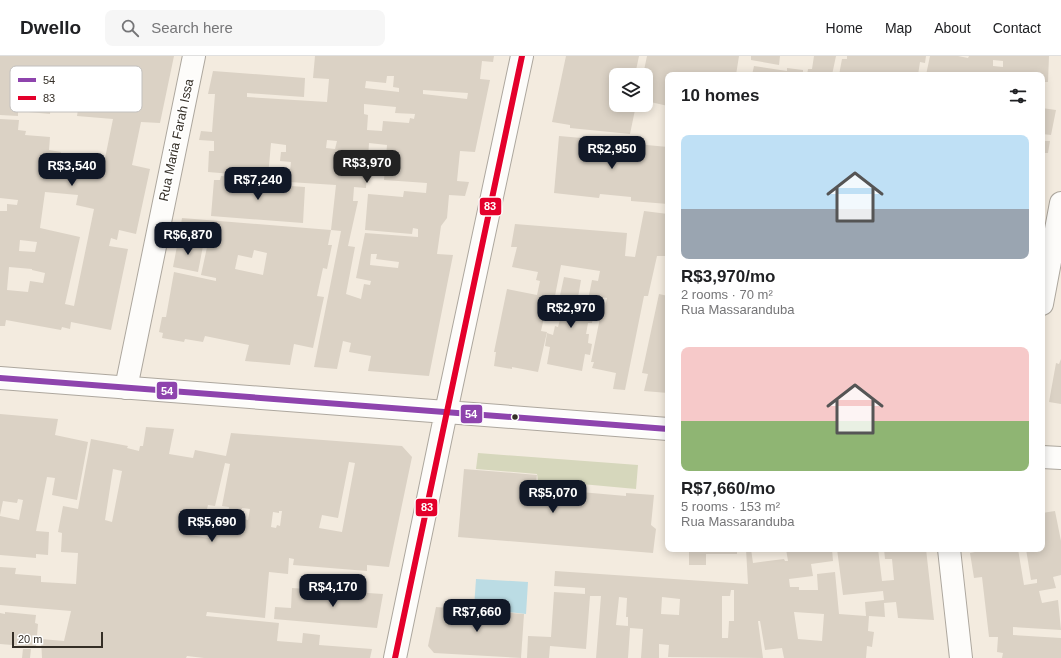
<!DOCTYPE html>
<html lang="en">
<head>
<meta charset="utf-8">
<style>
	body { margin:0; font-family:Helvetica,sans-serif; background:#f6f6f6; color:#202124; height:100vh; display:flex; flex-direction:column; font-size:15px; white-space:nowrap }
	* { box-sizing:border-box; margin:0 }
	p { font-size:13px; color:#757577 }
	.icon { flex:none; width:22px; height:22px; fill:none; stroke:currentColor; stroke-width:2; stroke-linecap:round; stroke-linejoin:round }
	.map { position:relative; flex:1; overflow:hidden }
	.sheet { position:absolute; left:665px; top:16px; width:380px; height:480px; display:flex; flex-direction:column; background:#fff; border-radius:8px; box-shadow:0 2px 10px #0003 }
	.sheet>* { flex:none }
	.fabs { position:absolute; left:609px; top:12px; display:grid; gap:8px }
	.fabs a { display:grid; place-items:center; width:44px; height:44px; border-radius:8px; background:#fff; box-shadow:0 2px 10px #0003; font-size:20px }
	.scale { position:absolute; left:12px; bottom:10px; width:91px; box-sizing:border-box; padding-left:4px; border:2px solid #342e26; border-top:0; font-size:11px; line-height:14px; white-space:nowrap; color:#342e26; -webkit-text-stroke:3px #fff; paint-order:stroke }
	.price { position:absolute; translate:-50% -34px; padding:0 9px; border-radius:8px; background:#111827; color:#fff; font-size:13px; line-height:26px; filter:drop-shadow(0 1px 2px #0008) }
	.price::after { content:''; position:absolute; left:50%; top:24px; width:12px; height:9px; margin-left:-6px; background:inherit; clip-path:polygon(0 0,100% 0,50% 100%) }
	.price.on { background:#222; color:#fff }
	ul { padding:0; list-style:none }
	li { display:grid; align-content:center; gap:8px; height:212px; padding:0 16px }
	li span { display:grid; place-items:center; height:124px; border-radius:8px; color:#555 }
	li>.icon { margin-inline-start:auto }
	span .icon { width:72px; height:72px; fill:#fffc; stroke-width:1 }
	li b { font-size:17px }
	h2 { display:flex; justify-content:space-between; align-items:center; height:48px; padding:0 16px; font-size:17px }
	header { display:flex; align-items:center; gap:24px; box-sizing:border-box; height:56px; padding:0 20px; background:#fff; border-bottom:1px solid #e0e0e0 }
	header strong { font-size:19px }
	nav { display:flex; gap:22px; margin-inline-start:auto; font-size:14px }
	.search { width:280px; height:36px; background:#f6f6f6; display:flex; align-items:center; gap:10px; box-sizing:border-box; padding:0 14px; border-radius:8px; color:#757577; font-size:15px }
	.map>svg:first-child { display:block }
	.green { fill:#d6d7bc }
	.water { fill:#bbdce4 }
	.building { fill:#dbd2c5; fill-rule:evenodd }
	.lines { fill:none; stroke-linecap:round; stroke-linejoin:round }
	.minor-casing { stroke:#ada79e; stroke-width:24 }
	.tertiary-casing { stroke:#ada79e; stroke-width:24 }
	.minor { stroke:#fdfcfa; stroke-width:22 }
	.tertiary { stroke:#fdfcfa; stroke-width:22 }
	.bus-1-casing { stroke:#fff; stroke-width:9 }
	.bus-2-casing { stroke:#fff; stroke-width:9 }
	.bus-1 { stroke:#8e44ad; stroke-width:6 }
	.bus-2 { stroke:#e4002b; stroke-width:6 }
	.bus-dot { fill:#342e26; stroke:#fff; stroke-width:1.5 }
	.labels { text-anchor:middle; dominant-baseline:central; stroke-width:3; stroke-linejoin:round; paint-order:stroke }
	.street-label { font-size:13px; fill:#342e26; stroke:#fff }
	.key { fill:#fff; stroke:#c2c0be; stroke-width:1 }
	.key-label { font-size:11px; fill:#342e26 }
	.line-badge { stroke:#fff; stroke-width:1.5 }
	.badge-label { font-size:11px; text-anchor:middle; font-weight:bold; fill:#fff }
</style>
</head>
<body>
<header>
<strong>Dwello</strong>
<div class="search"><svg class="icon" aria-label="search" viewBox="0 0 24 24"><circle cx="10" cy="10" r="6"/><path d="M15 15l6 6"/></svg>Search here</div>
<nav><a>Home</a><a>Map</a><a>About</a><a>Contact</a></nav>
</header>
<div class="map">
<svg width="1061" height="602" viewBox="0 0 1061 602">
	<rect width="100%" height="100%" fill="#f3ebdf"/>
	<polygon class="green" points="478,397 638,409 636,433 538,424 537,418 476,413"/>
	<polygon class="water" points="476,523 528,526 526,558 474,552"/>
	<g class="building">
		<path d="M0,0H174L160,67L141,66L132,109L150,113L136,178L119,174L117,184L111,182L109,190L128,193L111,274L71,266L70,273L62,271L61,274L6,264L5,270H0V155H7V148L17,149L18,144L0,142V63L19,64L18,74L26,75L25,79L50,81L49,94L61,96L60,110L56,109V113L47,112V117L101,122L113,63L77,60L79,47L51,45L50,58L18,55V60L0,59ZM45,136L78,139L76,149L94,153L74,250L65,248L80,181L40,172ZM20,184L37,186L35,196L19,195ZM9,211L32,213V214L45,217L43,227L30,225L28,236L7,234Z"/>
		<path d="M315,0H494L493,6L482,5L480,23L490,24L475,96L460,95L457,125L469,126L465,140L449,139L447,162L441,170L437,198L453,199L429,320L368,315L371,300L349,296L351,287L343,285L337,313L314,311L341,175L331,174L336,129L289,126L291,106L280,105L281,96H286V89L271,87L268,121L208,116L209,95H214V85L199,84L201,75L212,76L215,38H208L213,15L305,22L304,41L247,37V41L327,46L329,23L313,22ZM387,20H394L393,31L399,32V36L365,32L366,25L386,27ZM423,34L468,37L467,43L423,38ZM364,48L396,51L395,57L415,58L414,63L410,62L409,67L383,65L382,75L367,74L368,59L364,58ZM327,84L337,85L335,93L326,92ZM369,87L387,89L384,124L427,127L426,137L404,135L403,141L368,138L365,174L412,178L413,172L418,173V181L365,177L356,222L371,225L370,229L364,228L361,243L346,238L355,191L348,190L358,145H353L354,131L366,132ZM371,198H377L376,203L399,206L398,212L370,209Z"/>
		<polygon points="566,0 639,0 635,19 616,19 613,38 616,39 616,49 636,49 630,78 570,72 570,69 552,66"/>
		<polygon points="647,0 739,0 736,19 668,19 668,50 646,45 646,19 643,19"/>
		<polygon points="751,0 780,0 779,9 751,4"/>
		<polygon points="814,0 836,0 832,19 807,19 808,13 812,13"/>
		<polygon points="847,0 926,0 925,7 920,6 918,19 879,19 879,17 875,17 875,19 839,19 842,3 847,3"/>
		<path d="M930,0H958L968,2L969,0H1049L1048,26H1045L1044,42H1042V19H926ZM993,4L1003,5V11L993,10Z"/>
		<polygon points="754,10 787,15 787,12 803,14 803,19 752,19"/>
		<polygon points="1042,52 1056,54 1051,79 1042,78"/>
		<polygon points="559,80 605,84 604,89 635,92 636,88 668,91 668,148 631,145 631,141 600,138 599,142 554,137"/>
		<polygon points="1042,85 1050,85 1048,97 1042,97"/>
		<polygon points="221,120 234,121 234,126 305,131 303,167 211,160 214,124 220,124"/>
		<polygon points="644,155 668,158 667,200 657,200 648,240 644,240 625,334 613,333 616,317 592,312 594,306 591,306 601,257 603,258 607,242 589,239 592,224 598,225 600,215 561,209 554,245 548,244 541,275 547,276 538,316 512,311 512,313 494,310 496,296 494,296 507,233 537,239 540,225 536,224 538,216 512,211 517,191 511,191 515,168 627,177 625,200 635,201"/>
		<path d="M182,162L331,174L328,189H332L327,213L323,212L317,240L324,241L313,292L294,288L290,309L245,305L249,289L205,280L203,286L185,283L184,286L162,282L163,277L159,276L162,261H166L174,216L216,225V222L201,219L209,182L186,178L187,176L180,174ZM254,194L267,197L263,219L235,213L238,199L252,202Z"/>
		<polygon points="178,185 203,190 198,216 173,211"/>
		<polygon points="564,221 581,224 577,247 595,250 592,267 588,267 586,278 589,278 588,287 592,288 590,299 585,298 582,315 547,308 550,291 545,290 547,277 553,279 555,270 558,271 561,260 556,258"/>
		<polygon points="659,238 668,240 668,337 644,335 648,318 642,317"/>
		<polygon points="1061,303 1061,348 1049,346 1056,307 1059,308"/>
		<polygon points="0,358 58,363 55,379 88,386 77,444 52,439 55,422 47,421 36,475 49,476 48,499 36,498 36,502 0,499 0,460 19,464 23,444 18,443 17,447 3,445 0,459"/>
		<path d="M146,371L174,373L169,398L193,402L195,394L226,400L231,377L402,390L412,401L389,511L367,509V515L293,509L294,503L289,502L288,518L269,516L265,562L207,556L206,560L279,567L277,585L302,587L303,577L320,579L319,589L372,593L370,602H204L187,600L186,602H42L41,583L64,585L71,555L0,549V511L16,512L15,518L41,520V526L76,528L78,497L61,496L62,477L58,476L63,450L78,453L91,383L128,390L127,392L139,395L140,390H143ZM349,406L355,407L342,476L319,472L322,459L338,462ZM225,407L230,408L222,450L229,451L227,465L213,462L209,482L184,478L186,470L180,468V465L203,470L208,449L215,450ZM113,413L122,415L112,466L105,464ZM242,452L250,453L248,464L240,462ZM279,455H282L280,470L277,469L276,472L271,471L273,456L279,457Z"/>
		<polygon points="464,413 537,419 535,432 626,440 626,437 654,439 651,469 656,473 653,497 458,481"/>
		<polygon points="1055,455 1061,485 1061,519 1053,521 1056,532 1039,535 1042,547 1058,544 1061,574 1013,571 1013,579 1061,582 1061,602 1002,602 1003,597 997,596 998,581 989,581 982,521 974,522 970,497 980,495 980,493 1018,493 1024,529 1037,527 1037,523 1031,524 1026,493 1042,493 1042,457"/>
		<polygon points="689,493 737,493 737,498 706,498 706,509 689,509"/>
		<path d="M746,493H751L753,507L784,503L785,505H788L786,493H832L833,505L811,508L813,520L789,523L790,531H799V534H818L817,518L835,516L839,558L866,560L865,546L884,544L883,535L843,539L837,493H878L882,525L894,524L892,503H885L884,493H926L934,564L898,562L896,546L884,547L885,561L869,560L868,575L874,576L872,591L867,590L866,602H784L782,592L765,594L760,565H758L763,602L668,601L669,589L659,588V602H641L643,573L630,572L628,602H596L601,540H590L586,593L550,590L549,602H527L528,580L551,581L554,536L585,538V532L554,530L555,515L748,528ZM731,534H734V565H729L728,582H722V540H730ZM619,541L627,542L626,561H628V570L616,569ZM662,541L680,543L679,559L661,558ZM794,556L824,558L822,585L798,583Z"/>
		<polygon points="292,532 383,538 377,572 274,563 275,551 291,552"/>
		<polygon points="436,551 524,558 521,602 434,597 428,590"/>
		<polygon points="5,556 36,559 35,567 38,568 36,591 0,588 0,557 5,558"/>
		<polygon points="23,593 31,593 30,602 22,602"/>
	</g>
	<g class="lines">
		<defs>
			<g id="minor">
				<polyline points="522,0 446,356 668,373"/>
				<polyline points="1042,248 1061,147"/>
				<polyline points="126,332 194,0"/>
				<polyline points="1042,401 1061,402"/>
				<polyline points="949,493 961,602"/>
			</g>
			<polyline id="tertiary" points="0,322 446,356 395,602"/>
		</defs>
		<use href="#minor" class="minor-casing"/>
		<use href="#tertiary" class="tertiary-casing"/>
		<use href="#minor" class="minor"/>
		<use href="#tertiary" class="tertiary"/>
		<defs>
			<polyline id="bus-1" points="0,322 668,373"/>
			<polyline id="bus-2" points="395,602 522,0"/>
		</defs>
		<use href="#bus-1" class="bus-1-casing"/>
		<use href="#bus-2" class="bus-2-casing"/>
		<use href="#bus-1" class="bus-1"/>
		<use href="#bus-2" class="bus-2"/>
	</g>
	<circle class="bus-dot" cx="515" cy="361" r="3.5"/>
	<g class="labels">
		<g class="street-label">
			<text transform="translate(176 84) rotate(-78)">Rua Maria Farah Issa</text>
		</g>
	</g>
	<rect x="10" y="10" width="132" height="46" rx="6" class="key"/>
	<rect x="18" y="22" width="18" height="4" fill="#8e44ad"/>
	<rect x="18" y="40" width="18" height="4" fill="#e4002b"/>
	<g class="key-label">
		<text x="43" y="28">54</text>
		<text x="43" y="46">83</text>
	</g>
	<g class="line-badge">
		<rect x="479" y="141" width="23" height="19" rx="4" fill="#e4002b"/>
		<rect x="156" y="325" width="22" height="19" rx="4" fill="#8e44ad"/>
		<rect x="460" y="348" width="23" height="20" rx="4" fill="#8e44ad"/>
		<rect x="415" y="442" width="23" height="19" rx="4" fill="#e4002b"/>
	</g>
	<g class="badge-label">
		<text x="490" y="154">83</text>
		<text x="167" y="339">54</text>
		<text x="471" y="362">54</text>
		<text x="427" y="455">83</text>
	</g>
</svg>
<div class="fabs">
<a><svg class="icon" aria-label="layers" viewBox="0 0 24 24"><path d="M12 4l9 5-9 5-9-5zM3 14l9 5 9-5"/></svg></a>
</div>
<div class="scale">20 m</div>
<b class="price" style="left:612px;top:114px">R$2,950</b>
<b class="price on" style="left:367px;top:128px">R$3,970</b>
<b class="price" style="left:72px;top:131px">R$3,540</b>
<b class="price" style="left:258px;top:145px">R$7,240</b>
<b class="price" style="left:188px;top:200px">R$6,870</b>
<b class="price" style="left:571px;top:273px">R$2,970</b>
<b class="price" style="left:553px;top:458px">R$5,070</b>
<b class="price" style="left:212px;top:487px">R$5,690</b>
<b class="price" style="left:333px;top:552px">R$4,170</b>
<b class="price" style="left:477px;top:577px">R$7,660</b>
<section class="sheet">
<h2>10 homes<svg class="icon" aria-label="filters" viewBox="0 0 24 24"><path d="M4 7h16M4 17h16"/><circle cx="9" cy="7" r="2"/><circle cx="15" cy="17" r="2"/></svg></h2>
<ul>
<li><span style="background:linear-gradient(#bfe0f5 60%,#9aa5b1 0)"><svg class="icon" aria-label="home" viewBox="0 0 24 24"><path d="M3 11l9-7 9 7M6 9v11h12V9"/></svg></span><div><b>R$3,970/mo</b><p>2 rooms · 70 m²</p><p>Rua Massaranduba</p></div></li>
<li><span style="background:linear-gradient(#f6c9c9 60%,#8fb573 0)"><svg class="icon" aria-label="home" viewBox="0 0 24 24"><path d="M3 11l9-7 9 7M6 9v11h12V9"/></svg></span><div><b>R$7,660/mo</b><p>5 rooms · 153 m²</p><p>Rua Massaranduba</p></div></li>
</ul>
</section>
</div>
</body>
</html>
